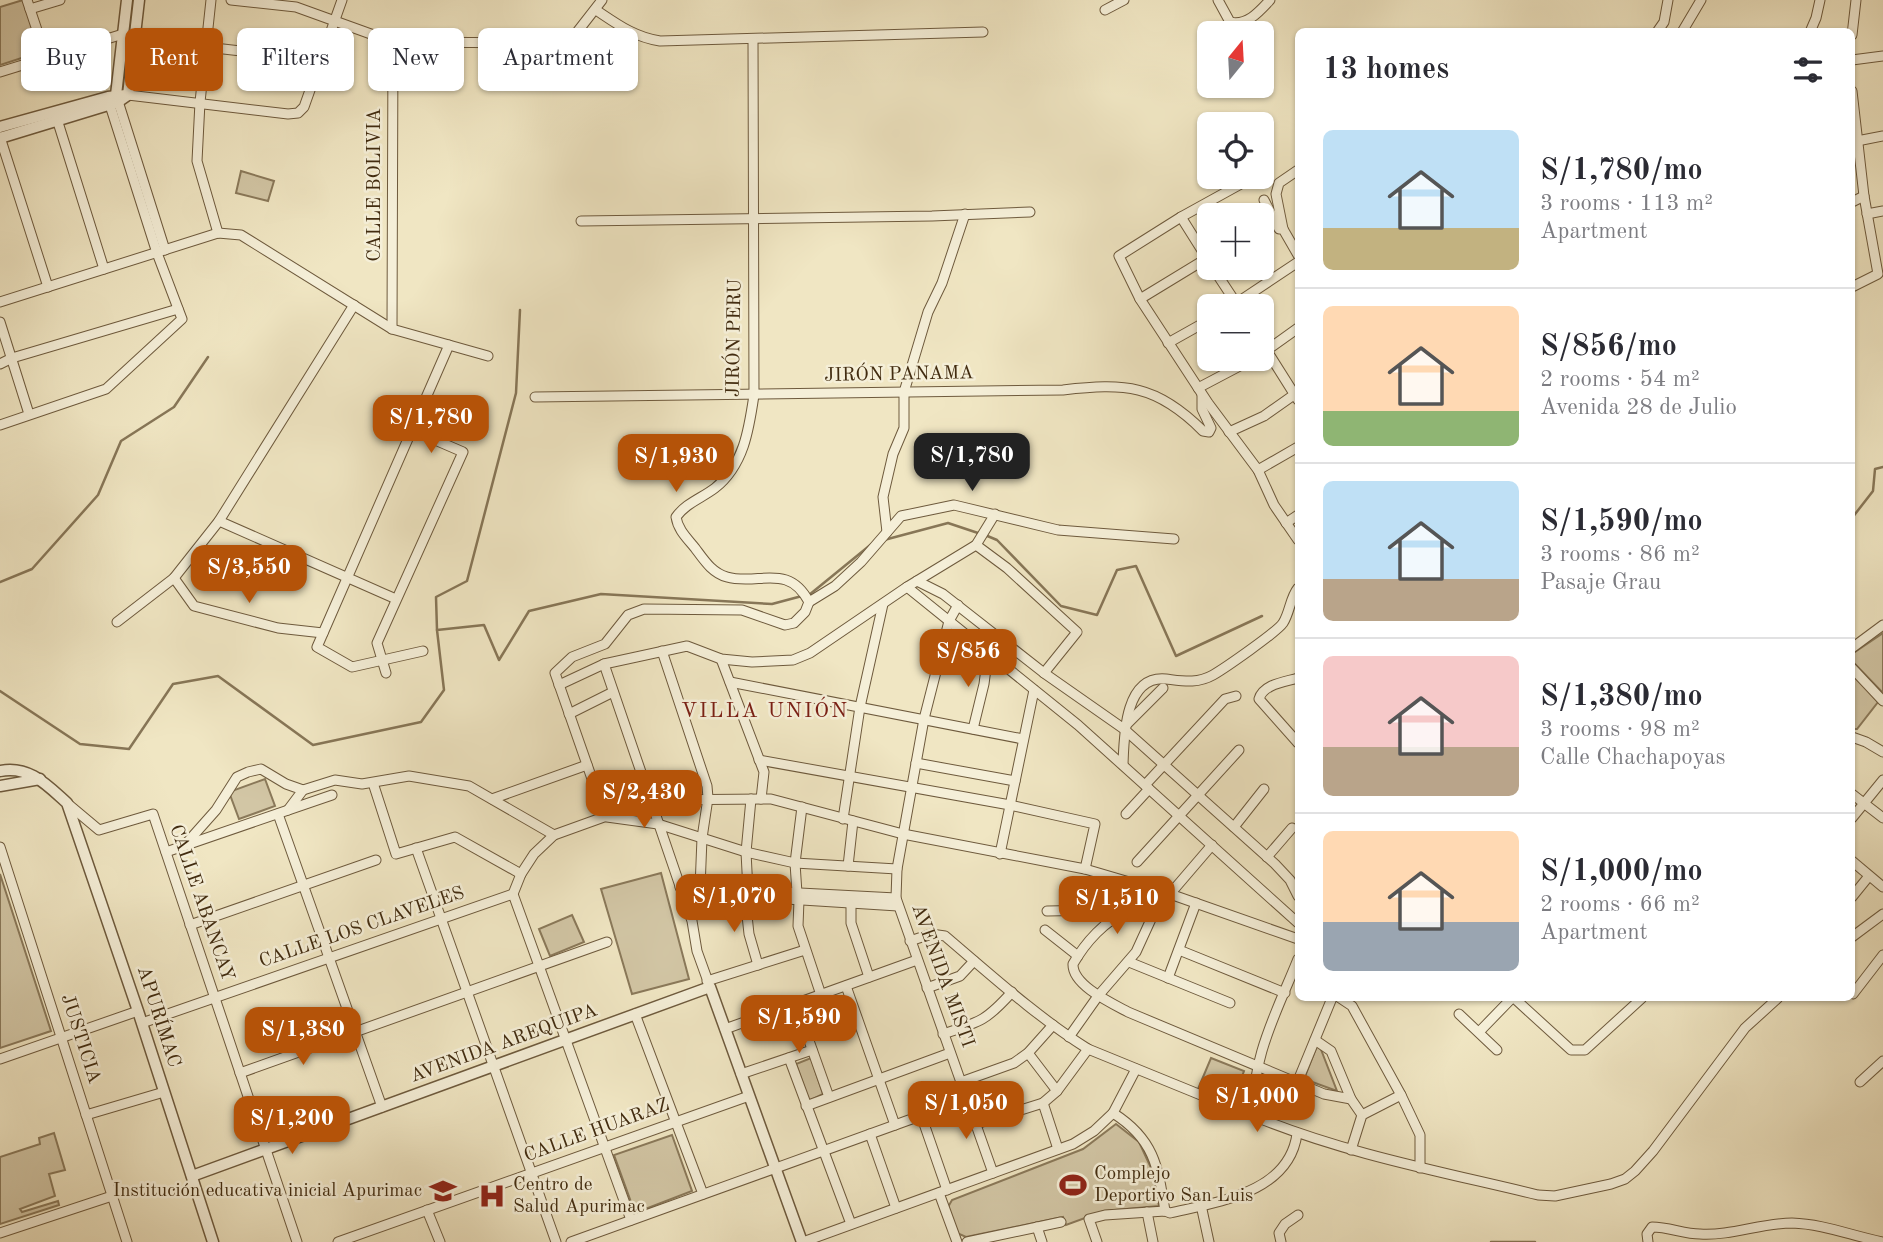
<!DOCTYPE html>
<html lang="en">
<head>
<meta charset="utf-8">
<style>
	body { margin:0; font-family:"Old Standard TT",serif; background:#f7f7f7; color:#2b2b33; height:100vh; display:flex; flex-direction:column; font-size:26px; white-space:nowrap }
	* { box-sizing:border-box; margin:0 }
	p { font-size:23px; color:#7c7c81 }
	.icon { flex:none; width:38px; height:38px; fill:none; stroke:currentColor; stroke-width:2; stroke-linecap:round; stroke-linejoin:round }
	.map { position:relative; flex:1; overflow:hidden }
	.panel { position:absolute; left:1295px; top:28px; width:560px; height:973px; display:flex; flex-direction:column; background:#fff; border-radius:10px; box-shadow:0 2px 5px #0004 }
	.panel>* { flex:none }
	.top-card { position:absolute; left:21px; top:28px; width:665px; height:63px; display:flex; gap:14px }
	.needle { width:46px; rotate:18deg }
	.buttons { position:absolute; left:1197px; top:21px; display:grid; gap:14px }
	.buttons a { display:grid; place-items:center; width:77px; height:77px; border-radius:10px; background:#fff; box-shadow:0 2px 5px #0004; font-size:35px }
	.price { position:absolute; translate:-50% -60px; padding:0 16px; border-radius:14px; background:#b45309; color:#fff; font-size:23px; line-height:46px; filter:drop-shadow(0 2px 4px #0008) }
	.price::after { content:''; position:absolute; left:50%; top:42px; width:21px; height:16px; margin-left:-10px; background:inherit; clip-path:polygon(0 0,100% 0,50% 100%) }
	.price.selected { background:#222; color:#fff }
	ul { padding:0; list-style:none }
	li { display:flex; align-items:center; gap:21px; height:175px; padding:0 28px }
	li+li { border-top:2px solid #e1e1e2 }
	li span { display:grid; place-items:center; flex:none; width:196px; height:140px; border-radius:10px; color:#555 }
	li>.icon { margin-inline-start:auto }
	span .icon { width:84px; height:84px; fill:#fffc; stroke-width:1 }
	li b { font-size:30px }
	h2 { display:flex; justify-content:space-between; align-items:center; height:84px; padding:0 28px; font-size:30px }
	.chip { padding:0 24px; border-radius:10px; background:#fff; box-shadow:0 2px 5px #0004; font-size:24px; line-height:63px }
	.chip.selected { background:#b45309; color:#fff }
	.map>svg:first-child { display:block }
	.green { fill:#d2c6a5; stroke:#8a795a; stroke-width:2 }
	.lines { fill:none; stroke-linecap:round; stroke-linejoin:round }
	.stream { stroke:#877657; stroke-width:2.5 }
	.minor-casing { stroke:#6e5a3d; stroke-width:11 }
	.tertiary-casing { stroke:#6e5a3d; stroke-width:13 }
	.minor { stroke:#f5efd8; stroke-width:9 }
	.tertiary { stroke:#f5efd8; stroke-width:10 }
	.labels { text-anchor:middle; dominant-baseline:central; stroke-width:5; stroke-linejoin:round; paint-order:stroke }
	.street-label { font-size:19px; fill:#422c10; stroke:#f5efd8 }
	.poi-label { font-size:19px; fill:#422c10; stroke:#f5efd8; text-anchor:start }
	.neighbourhood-label { font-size:21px; letter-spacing:2px; fill:#7a1f14; stroke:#f5efd8 }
</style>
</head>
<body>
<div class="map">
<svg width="1883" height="1242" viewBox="0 0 1883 1242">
	<rect width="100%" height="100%" fill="#f0e6c3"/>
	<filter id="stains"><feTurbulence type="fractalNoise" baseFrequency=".00286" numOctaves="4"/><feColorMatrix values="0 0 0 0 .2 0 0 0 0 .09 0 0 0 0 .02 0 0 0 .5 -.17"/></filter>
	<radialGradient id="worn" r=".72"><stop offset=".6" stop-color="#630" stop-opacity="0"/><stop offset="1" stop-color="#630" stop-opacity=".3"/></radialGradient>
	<g class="green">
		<polygon points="23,0 40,52 0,65 0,7"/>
		<polygon points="241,171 274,181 268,201 236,193"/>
		<polygon points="1883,633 1883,693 1852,661 1852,654"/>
		<polygon points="1852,672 1878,702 1857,729 1852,729"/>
		<polygon points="265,779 275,806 239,819 229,792"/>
		<polygon points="661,873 689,979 632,994 601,889"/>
		<polygon points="0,874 51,1031 0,1048"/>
		<polygon points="572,915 584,942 550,956 539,929"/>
		<polygon points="1317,1046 1320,1047 1337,1091 1304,1079"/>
		<polygon points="811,1058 823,1094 809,1101 796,1064"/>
		<polygon points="1211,1058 1244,1071 1232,1103 1198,1089"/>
		<polygon points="1116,1124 1139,1142 1152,1170 1159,1206 1104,1211 1066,1225 1063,1217 966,1237 957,1233 948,1207 952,1200 1083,1149"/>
		<polygon points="54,1133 65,1170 49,1174 55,1196 20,1209 22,1212 58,1201 59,1205 0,1224 0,1157 40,1144 39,1138"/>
		<polygon points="672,1135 692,1191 635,1213 614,1155"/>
	</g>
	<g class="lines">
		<g class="stream">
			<polyline points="1852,518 1873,491 1875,469 1883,467"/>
			<polyline points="985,535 997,540 1061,606 1097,615 1117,570 1136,566 1176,656 1262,616"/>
			<polyline points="884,540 948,523 978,533"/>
			<polyline points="0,582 32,569 98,495 121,441 174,407 208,357"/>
			<polyline points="809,595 874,542"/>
			<polyline points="437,630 436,597 467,581 516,393 520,310"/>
			<polyline points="0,691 80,744 129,749 173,684 218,676 313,745 421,722 444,690 437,630 484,625 499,660 529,611 601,594 772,604 802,596"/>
			<polyline points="1491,1242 1535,1242"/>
		</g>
		<defs>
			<g id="minor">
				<polyline points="27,0 46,57"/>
				<polyline points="211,0 200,102 197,161 218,233"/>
				<polyline points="231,0 296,7 393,42 552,43 574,36 602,0"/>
				<path d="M1218,0L1230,22C1247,26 1259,12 1270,0"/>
				<polyline points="30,9 60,0"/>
				<path d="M596,10C617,24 634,37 660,41L983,32"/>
				<polyline points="1105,10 1124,0"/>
				<polyline points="1657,32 1664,22 1668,0"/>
				<polyline points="1682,32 1701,0"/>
				<polyline points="1810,32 1816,18 1820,0"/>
				<polyline points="1852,35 1856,0"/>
				<polyline points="206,47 284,56 318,65"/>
				<polyline points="1852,60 1883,56"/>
				<polyline points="0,72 123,34"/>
				<polyline points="1852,91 1864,196 1878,274 1852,287"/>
				<polyline points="128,95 288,114 298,113 304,107 342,0"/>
				<polyline points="117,98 165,250"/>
				<polyline points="56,116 104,269"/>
				<polyline points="0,137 48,287"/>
				<polyline points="1857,141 1883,136"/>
				<polyline points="1248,180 1181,217 1119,256 1140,299 1208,403 1258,470 1274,505 1298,540"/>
				<polyline points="1264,200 1279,229 1283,229 1298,255"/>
				<polyline points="1852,202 1864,196"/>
				<polyline points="1867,214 1883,211"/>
				<polyline points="1181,217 1208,260"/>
				<polyline points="581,221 932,216 1030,212"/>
				<polyline points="1262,226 1274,218"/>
				<polyline points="1283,229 1276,194 1279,183 1298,170"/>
				<polyline points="1213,268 1238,306"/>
				<polyline points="1140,299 1209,257"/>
				<polyline points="0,302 218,233 241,235 392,329 488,356"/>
				<polyline points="1232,306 1298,262"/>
				<polyline points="0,322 29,414"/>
				<polyline points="392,329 393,42"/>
				<polyline points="1168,343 1209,320"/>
				<polyline points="1262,343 1298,400"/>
				<polyline points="1263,353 1298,328"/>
				<polyline points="0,364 12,358 178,309"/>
				<polyline points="1198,388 1253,359"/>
				<path d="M535,397L1063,390C1125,383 1156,384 1203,431L1209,432L1211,428L1202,409V395"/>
				<polyline points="0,425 106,389 182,319 157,253 108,99"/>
				<polyline points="1229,432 1264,416 1298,392"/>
				<polyline points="1258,470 1298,447"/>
				<polyline points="219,521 396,599"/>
				<polyline points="1286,523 1298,515"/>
				<polyline points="887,532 883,497 893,454 904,428 904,392 928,312 942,283 965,214"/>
				<polyline points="976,545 1007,568 1077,632 1044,673"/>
				<polyline points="174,578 194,606 278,628 323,633"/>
				<polyline points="917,581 943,594 1044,673 1124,729 1275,864 1290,880 1298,896"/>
				<polyline points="907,587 1078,725 1298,923"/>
				<polyline points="809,602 835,586 861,562 901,516 954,505 1058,530 1174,539"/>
				<polyline points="958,605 949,621 924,719 897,869 896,898 993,1173"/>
				<polyline points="117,622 174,578 219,521 354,305"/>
				<polyline points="1852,648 1883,625"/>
				<polyline points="423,651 352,667 317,647 449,345"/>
				<polyline points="662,651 707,786 708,798 702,838 700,888"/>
				<polyline points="721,659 764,772 761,799"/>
				<polyline points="604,664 692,921 697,951 710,987"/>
				<polyline points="1852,668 1883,701"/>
				<polyline points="386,673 377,643 463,452 412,430"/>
				<path d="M1298,678C1285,682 1263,684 1259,699L1298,743"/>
				<polyline points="730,682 1023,739"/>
				<polyline points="559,685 604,664 687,646 721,659 752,662 793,660 810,653 907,587 976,545 995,514"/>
				<polyline points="569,714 613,692"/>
				<polyline points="1126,725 1163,688"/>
				<polyline points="973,729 984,684 988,653"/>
				<polyline points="1852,737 1866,742 1883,752"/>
				<polyline points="759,760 1010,805 1095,824 1085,869"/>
				<polyline points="916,763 1015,781"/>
				<path d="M1123,765C1124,738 1124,675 1166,679C1183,681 1197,684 1213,675C1225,668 1277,632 1283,623C1290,612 1290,598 1298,588"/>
				<polyline points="373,783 396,854 455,837 521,874"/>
				<polyline points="1145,785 1225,699 1236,696"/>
				<polyline points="303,790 335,780 362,784 409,776 469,786 554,835"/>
				<polyline points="1852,794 1883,818"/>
				<polyline points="492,799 587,765"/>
				<polyline points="68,804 99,830 153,814 297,1242"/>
				<polyline points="278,814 382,1107"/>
				<polyline points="1126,814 1149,789"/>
				<path d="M605,816L555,673L572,657L605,644L628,615L644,609L742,610L785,625L794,623L805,612L809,602C788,562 758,586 727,577C712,573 704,560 695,548C687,538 678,530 676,517C686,503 702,498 715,488C744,465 749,429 754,395L753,39"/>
				<polyline points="607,817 658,824 746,852 795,863 897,869"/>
				<polyline points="1852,818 1883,780"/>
				<polyline points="843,819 860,707 883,604"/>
				<polyline points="1234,827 1264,789"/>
				<polyline points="184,846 216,810 237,777 248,772 261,769 286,784 303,790 288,810"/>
				<polyline points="0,847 127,1242"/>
				<polyline points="416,848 556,1242"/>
				<polyline points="166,852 332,795"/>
				<polyline points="1000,854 1034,690"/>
				<polyline points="1267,857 1292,828"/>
				<polyline points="1852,861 1883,887"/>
				<polyline points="1137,862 1239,750"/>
				<polyline points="848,866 853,821"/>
				<polyline points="680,887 692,893 898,906"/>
				<polyline points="724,889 896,898"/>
				<polyline points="748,891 746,852 751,799"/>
				<polyline points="797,893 795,863 802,807"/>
				<polyline points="513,894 521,874 534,854 554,835 651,800 771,799 903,834 1085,869 1170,894 1298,939"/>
				<polyline points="513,894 631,1220"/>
				<polyline points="1170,894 1212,845"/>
				<polyline points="745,897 749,934 758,965"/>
				<polyline points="1852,897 1869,876"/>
				<polyline points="799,900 798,926 821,995"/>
				<polyline points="851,903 851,923 869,977"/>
				<path d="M1155,906C1147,908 1136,908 1128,911C1105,920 1085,943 1073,964C1072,985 1111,1003 1128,1012L1324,1094L1351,1099"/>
				<polyline points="1047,911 1101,910 1119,907 1130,910"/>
				<polyline points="190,925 376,860"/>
				<polyline points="1045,930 1078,956"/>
				<polyline points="1852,937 1883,914"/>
				<path d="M910,941L931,934L945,936C991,975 1037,1017 1088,1049L1218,1102H1253"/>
				<polyline points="1179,950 1285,993"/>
				<path d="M1298,959C1279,1007 1247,1065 1256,1117C1347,1154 1443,1172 1538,1195L1555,1196L1611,1184L1625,1179L1635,1171L1653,1151L1745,1028L1778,998"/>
				<polyline points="1129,962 1230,1003"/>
				<polyline points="1168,978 1196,903"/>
				<polyline points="707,981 805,950"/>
				<polyline points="846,986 895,1125"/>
				<polyline points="927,988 960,976 974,961"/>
				<polyline points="1853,994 1883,955"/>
				<polyline points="1340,998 1352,1006 1401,1095 1420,1135 1420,1168"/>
				<polyline points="1514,998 1571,1050 1585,1050 1642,998"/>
				<polyline points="796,1004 829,1097"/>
				<polyline points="635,1014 703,1194"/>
				<polyline points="1459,1014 1497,1050"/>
				<polyline points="142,1023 513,894"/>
				<polyline points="725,1029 917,960"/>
				<polyline points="1479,1032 1512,998"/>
				<path d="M943,1034C980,1022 986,1021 1012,992"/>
				<polyline points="1069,1037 1098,996 1136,952 1163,893"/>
				<polyline points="1315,1040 1331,1051 1351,1099 1362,1115"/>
				<polyline points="1028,1053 1057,1091"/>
				<polyline points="789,1058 851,1224"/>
				<polyline points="0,1059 138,1011"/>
				<polyline points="240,1073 607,942"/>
				<polyline points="741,1074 812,1050"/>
				<polyline points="961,1082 1014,1063 1028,1053 1053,1025"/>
				<polyline points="1860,1082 1883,1061"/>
				<polyline points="1297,1083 1332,998"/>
				<polyline points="1043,1103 1058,1149"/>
				<polyline points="806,1106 950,1053"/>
				<path d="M1113,1113C1154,1139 1158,1166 1165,1211"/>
				<polyline points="86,1115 164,1092"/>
				<polyline points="921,1115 947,1190"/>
				<polyline points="976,1124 1043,1103 1057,1091 1088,1049"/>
				<polyline points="870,1134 896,1208"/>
				<polyline points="1351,1150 1362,1115 1401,1095"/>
				<polyline points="939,1193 957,1242"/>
				<polyline points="1201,1205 1209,1242"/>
				<polyline points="427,1210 440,1242"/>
				<polyline points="1147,1212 1153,1242"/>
				<polyline points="1037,1227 1042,1242"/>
				<polyline points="0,1233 112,1196"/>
				<polyline points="338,1242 749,1096"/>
				<polyline points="571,1242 967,1099"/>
				<polyline points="803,1242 1073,1144 1094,1131 1113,1113 1136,1069"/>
				<polyline points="967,1242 1061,1222"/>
				<path d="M1097,1242L1089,1219L1105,1215L1165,1211L1170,1213C1217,1202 1289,1193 1297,1134"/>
				<polyline points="1281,1242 1279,1233 1285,1224 1298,1215"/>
				<path d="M1648,1242L1647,1234L1652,1227C1669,1227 1684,1234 1700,1234C1731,1236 1761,1223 1792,1223C1824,1224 1852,1236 1883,1242"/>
			</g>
			<g id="tertiary">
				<polyline points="116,95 127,0"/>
				<polyline points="128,95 139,0"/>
				<polyline points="0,127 108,97 126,95"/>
				<polyline points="0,138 118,102 128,95"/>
				<path d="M0,771C29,765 47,785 67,803L138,1011L213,1242"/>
				<polyline points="0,786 40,779"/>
				<polyline points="192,1176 710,987 802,1242"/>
			</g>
		</defs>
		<use href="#minor" class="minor-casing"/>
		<use href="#tertiary" class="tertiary-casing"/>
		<use href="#minor" class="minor"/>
		<use href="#tertiary" class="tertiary"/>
	</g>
	<defs>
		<symbol id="stadium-bare" viewBox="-9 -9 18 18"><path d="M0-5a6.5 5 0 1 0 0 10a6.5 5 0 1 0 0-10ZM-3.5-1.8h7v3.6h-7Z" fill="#8f2418" stroke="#f5efd8" stroke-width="2.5" paint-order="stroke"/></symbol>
		<symbol id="school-bare" viewBox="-9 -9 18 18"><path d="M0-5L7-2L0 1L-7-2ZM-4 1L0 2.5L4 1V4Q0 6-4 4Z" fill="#8f2418" stroke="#f5efd8" stroke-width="2.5" paint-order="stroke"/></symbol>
		<symbol id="hospital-bare" viewBox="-9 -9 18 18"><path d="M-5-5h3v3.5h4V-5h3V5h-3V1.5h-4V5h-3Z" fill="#8f2418" stroke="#f5efd8" stroke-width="2.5" paint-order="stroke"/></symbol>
	</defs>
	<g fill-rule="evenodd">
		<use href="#stadium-bare" x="1054" y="1166" width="38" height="38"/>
		<use href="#school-bare" x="424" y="1172" width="38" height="38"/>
		<use href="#hospital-bare" x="473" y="1177" width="38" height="38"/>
	</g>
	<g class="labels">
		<g class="street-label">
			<text transform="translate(375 185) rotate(-90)">CALLE BOLIVIA</text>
			<text transform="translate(735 338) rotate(-89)">JIRÓN PERU</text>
			<text transform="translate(899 375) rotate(-1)">JIRÓN PANAMA</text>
			<text transform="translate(201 903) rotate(71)">CALLE ABANCAY</text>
			<text transform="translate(362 928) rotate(-19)">CALLE LOS CLAVELES</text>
			<text transform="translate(942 976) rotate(70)">AVENIDA MISTI</text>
			<text transform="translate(158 1017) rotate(72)">APURÍMAC</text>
			<text transform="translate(80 1039) rotate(72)">JUSTICIA</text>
			<text transform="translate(504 1044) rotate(-20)">AVENIDA AREQUIPA</text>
			<text transform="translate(597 1131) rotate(-20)">CALLE HUARAZ</text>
		</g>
		<g class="poi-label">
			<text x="1094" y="1174">Complejo<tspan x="1094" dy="22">Deportivo San Luis</tspan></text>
			<text x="513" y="1185">Centro de<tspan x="513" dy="22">Salud Apurimac</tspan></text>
			<text x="422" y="1191" text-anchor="end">Institución educativa inicial Apurimac</text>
		</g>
		<g class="neighbourhood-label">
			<text x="765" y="711">VILLA UNIÓN</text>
		</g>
	</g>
	<rect width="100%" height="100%" filter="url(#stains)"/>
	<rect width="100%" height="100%" fill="url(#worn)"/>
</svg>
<div class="buttons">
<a><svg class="needle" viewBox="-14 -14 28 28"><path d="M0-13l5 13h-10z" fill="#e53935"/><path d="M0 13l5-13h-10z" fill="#7c7c81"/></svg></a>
<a><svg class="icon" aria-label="locate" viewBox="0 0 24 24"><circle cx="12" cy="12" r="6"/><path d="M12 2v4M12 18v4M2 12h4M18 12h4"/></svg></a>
<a>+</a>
<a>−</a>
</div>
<b class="price" style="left:431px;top:455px">S/1,780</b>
<b class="price selected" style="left:972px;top:493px">S/1,780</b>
<b class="price" style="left:676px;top:494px">S/1,930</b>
<b class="price" style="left:249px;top:605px">S/3,550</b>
<b class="price" style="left:968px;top:689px">S/856</b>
<b class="price" style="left:644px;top:830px">S/2,430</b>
<b class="price" style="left:734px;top:934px">S/1,070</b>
<b class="price" style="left:1117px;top:936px">S/1,510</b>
<b class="price" style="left:799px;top:1055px">S/1,590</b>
<b class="price" style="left:303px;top:1067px">S/1,380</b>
<b class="price" style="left:1257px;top:1134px">S/1,000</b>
<b class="price" style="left:966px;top:1141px">S/1,050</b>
<b class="price" style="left:292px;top:1156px">S/1,200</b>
<div class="top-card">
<a class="chip">Buy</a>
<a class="chip selected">Rent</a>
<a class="chip">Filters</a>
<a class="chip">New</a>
<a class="chip">Apartment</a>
</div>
<section class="panel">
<h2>13 homes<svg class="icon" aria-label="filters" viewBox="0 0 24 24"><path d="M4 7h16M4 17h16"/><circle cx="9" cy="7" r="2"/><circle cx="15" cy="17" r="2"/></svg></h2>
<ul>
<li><span style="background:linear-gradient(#bfe0f5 70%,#c2b280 0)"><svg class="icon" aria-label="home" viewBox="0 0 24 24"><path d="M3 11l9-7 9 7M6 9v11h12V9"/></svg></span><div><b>S/1,780/mo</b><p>3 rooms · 113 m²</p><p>Apartment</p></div></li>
<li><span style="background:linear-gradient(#ffd9b3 75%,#8fb573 0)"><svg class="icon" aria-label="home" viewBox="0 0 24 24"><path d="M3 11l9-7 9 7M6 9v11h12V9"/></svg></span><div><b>S/856/mo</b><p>2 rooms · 54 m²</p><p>Avenida 28 de Julio</p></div></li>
<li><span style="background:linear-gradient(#bfe0f5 70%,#b9a48a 0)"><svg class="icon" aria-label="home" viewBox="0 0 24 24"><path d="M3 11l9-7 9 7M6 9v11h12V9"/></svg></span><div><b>S/1,590/mo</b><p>3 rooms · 86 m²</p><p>Pasaje Grau</p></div></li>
<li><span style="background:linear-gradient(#f6c9c9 65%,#b9a48a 0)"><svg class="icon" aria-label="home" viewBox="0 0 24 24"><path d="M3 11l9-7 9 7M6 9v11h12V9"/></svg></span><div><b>S/1,380/mo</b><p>3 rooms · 98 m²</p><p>Calle Chachapoyas</p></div></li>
<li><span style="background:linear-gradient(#ffd9b3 65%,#9aa5b1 0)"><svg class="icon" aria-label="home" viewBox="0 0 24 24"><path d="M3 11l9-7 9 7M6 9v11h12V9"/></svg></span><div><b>S/1,000/mo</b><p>2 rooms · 66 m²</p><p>Apartment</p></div></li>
</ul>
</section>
</div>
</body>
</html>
